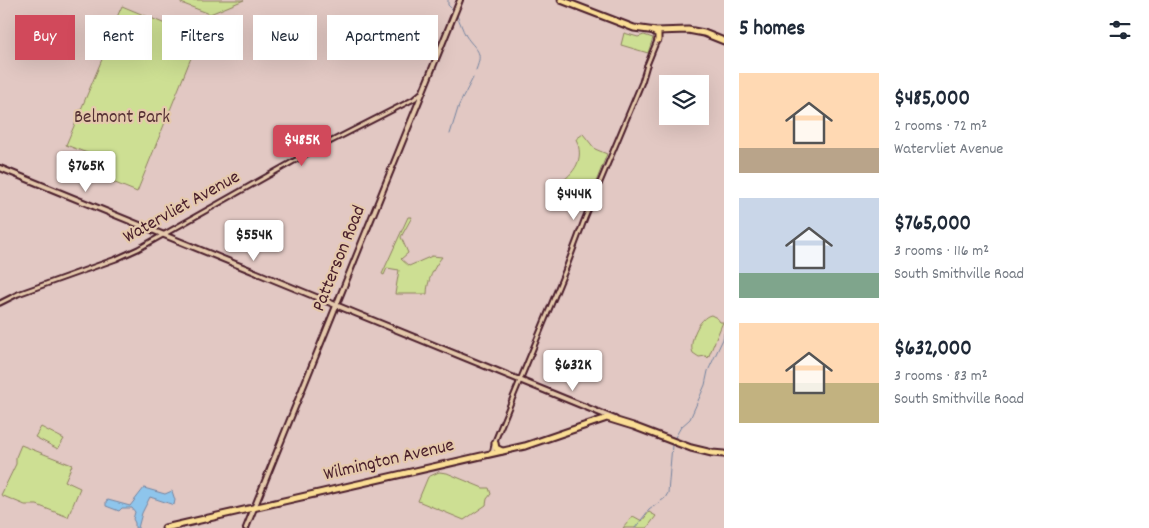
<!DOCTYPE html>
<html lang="en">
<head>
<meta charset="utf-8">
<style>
	body { margin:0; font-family:Dekko,sans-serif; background:#f6f6f7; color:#1f2937; height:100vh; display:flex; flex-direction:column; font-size:19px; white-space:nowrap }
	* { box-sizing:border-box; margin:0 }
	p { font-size:16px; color:#747a83 }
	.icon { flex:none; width:28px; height:28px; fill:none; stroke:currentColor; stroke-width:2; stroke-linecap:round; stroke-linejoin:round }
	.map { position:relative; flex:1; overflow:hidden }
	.panel { display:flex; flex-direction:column; background:#fff; width:425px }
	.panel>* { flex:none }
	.hud { position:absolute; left:15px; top:15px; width:475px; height:45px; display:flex; gap:10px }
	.buttons { position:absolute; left:659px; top:75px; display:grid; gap:10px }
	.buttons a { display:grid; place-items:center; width:50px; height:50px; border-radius:0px; background:#fff; box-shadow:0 5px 20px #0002; font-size:25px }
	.price { position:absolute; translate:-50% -42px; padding:0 11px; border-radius:5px; background:#fff; color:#222; font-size:16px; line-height:32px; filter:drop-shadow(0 1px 2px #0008) }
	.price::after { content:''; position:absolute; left:50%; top:30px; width:15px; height:11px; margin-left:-8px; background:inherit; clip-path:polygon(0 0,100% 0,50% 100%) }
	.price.active { background:#d1495b; color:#fff }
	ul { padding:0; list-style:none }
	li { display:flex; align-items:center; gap:15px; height:125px; padding:0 15px }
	li span { display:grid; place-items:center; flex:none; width:140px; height:100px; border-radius:0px; color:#555 }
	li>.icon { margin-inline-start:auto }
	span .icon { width:60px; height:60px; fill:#fffc; stroke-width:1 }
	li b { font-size:21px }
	h2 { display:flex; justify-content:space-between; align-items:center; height:60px; padding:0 15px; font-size:21px }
	.tag { padding:0 18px; border-radius:0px; background:#fff; box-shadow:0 5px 20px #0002; font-size:18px; line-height:45px }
	.tag.active { background:#d1495b; color:#fff }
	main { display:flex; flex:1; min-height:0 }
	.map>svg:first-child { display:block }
	.green { fill:#cddf93; stroke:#8c7f5f }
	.water { fill:#8ec5ec; stroke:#73839f }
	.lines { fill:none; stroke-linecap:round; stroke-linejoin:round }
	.stream { stroke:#73839f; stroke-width:1 }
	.tertiary-casing { stroke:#4a1f2b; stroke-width:7 }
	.secondary-casing { stroke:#4a1f2b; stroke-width:8 }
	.primary-casing { stroke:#4a1f2b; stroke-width:9 }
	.tertiary { stroke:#e5c9ac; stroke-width:3 }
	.secondary { stroke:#e5c9ac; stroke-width:4 }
	.primary { stroke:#fbde96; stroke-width:5 }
	.labels { text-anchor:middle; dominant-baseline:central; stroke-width:4.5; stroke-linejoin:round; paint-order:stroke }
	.park-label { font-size:19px; fill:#573235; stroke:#e5c9ac }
	.street-label { font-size:19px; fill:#4a1f2b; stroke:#e5c9ac }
</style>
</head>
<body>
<main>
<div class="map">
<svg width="724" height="528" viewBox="0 0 724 528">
	<rect width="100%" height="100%" fill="#e2c8c3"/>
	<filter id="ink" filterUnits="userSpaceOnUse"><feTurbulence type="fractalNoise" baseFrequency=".02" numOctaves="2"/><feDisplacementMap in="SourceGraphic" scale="10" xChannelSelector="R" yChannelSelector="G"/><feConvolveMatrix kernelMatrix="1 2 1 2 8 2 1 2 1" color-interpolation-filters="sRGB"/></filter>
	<g filter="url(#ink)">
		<g class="green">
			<polygon points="182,0 244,0 210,14 181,3"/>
			<polygon points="122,6 199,38 137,192 103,178 103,159 66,145 116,26 117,17"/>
			<polygon points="624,33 638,37 644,35 653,38 648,53 621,45"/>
			<path d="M583,134L595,149L607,154L590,197L558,184C575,173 585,159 576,139Z"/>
			<path d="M408,217H412L401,237L408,253L401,259L409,266L432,256L442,257C434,267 427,281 427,294H395L399,270L387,268L384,275L382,274Z"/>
			<path d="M711,315L717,318L720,322H723L708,358L706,356L699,357L693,353C688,343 699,317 711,315Z"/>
			<polygon points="41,427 64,439 58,449 35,437"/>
			<polygon points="21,445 72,465 65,481 80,488 68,517 37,505 25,505 1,495 16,464 16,457"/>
			<polygon points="439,472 447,473 483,488 489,488 491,494 487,499 486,505 464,520 418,501 428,477"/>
			<polygon points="649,512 656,516 647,528 623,528 633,516 642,521"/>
		</g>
		<polygon class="water" points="144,488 165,494 172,491 175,500 174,505 150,497 142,513 138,528 135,528 135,523 133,519 135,512 132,508 122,508 119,511 106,506 106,501 108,500 130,506"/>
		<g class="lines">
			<g class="stream">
				<polyline points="448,0 448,5 454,11"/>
				<path d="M456,14C460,21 462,29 466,36C476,51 484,50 476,70"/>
				<polyline points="450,134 459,105 473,78"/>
				<polyline points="674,439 681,427 690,419 705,385 708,371 723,339 724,333"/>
				<polyline points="635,528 649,510 665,498 668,493 672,445"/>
			</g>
			<defs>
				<g id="tertiary">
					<polyline points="647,65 658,38"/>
					<polyline points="0,303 18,294 116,259 138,249 310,152 414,99 421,93"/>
					<polyline points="492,453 495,441 565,271 585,218 642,82 647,65"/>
				</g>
				<g id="secondary">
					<polyline points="0,168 615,419"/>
					<polyline points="246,528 460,0"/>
				</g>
				<g id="primary">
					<polyline points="561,0 634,28 656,31 688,30 704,33 724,41"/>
					<polyline points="653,31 658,34 658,40"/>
					<polyline points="495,443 496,448 502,451"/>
					<polyline points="165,528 525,446 607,418 633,426 691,448 712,453 724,454"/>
				</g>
			</defs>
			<use href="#tertiary" class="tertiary-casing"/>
			<use href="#secondary" class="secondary-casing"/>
			<use href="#primary" class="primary-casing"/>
			<use href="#tertiary" class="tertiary"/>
			<use href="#secondary" class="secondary"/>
			<use href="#primary" class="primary"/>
		</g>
	</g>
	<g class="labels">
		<g class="park-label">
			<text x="122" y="118">Belmont Park</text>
		</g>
		<g class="street-label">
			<text transform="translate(182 208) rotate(-29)">Watervliet Avenue</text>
			<text transform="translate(340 259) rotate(-68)">Patterson Road</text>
			<text transform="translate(389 461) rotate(-13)">Wilmington Avenue</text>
		</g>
	</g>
</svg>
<div class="buttons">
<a><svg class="icon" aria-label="layers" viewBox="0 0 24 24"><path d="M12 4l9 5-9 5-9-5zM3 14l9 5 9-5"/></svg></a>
</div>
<b class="price active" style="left:302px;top:167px">$485K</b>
<b class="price" style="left:86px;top:193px">$765K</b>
<b class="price" style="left:574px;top:221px">$444K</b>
<b class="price" style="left:254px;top:262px">$554K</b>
<b class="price" style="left:573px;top:392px">$632K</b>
<div class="hud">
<a class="tag active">Buy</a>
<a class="tag">Rent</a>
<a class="tag">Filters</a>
<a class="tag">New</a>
<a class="tag">Apartment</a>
</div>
</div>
<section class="panel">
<h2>5 homes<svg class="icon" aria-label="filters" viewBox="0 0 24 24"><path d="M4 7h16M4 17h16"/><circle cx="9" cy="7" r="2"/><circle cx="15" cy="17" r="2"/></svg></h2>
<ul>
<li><span style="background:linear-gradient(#ffd9b3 75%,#b9a48a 0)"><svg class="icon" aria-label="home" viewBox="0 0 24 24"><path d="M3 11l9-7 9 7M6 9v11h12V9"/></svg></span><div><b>$485,000</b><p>2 rooms · 72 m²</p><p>Watervliet Avenue</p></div></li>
<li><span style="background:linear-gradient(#c9d6e8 75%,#7fa58c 0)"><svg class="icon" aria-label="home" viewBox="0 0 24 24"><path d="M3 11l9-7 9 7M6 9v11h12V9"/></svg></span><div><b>$765,000</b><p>3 rooms · 116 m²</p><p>South Smithville Road</p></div></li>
<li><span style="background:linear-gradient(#ffd9b3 60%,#c2b280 0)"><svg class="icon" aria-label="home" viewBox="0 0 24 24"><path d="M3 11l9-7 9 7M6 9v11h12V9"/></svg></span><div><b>$632,000</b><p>3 rooms · 83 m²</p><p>South Smithville Road</p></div></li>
</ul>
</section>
</main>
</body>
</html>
